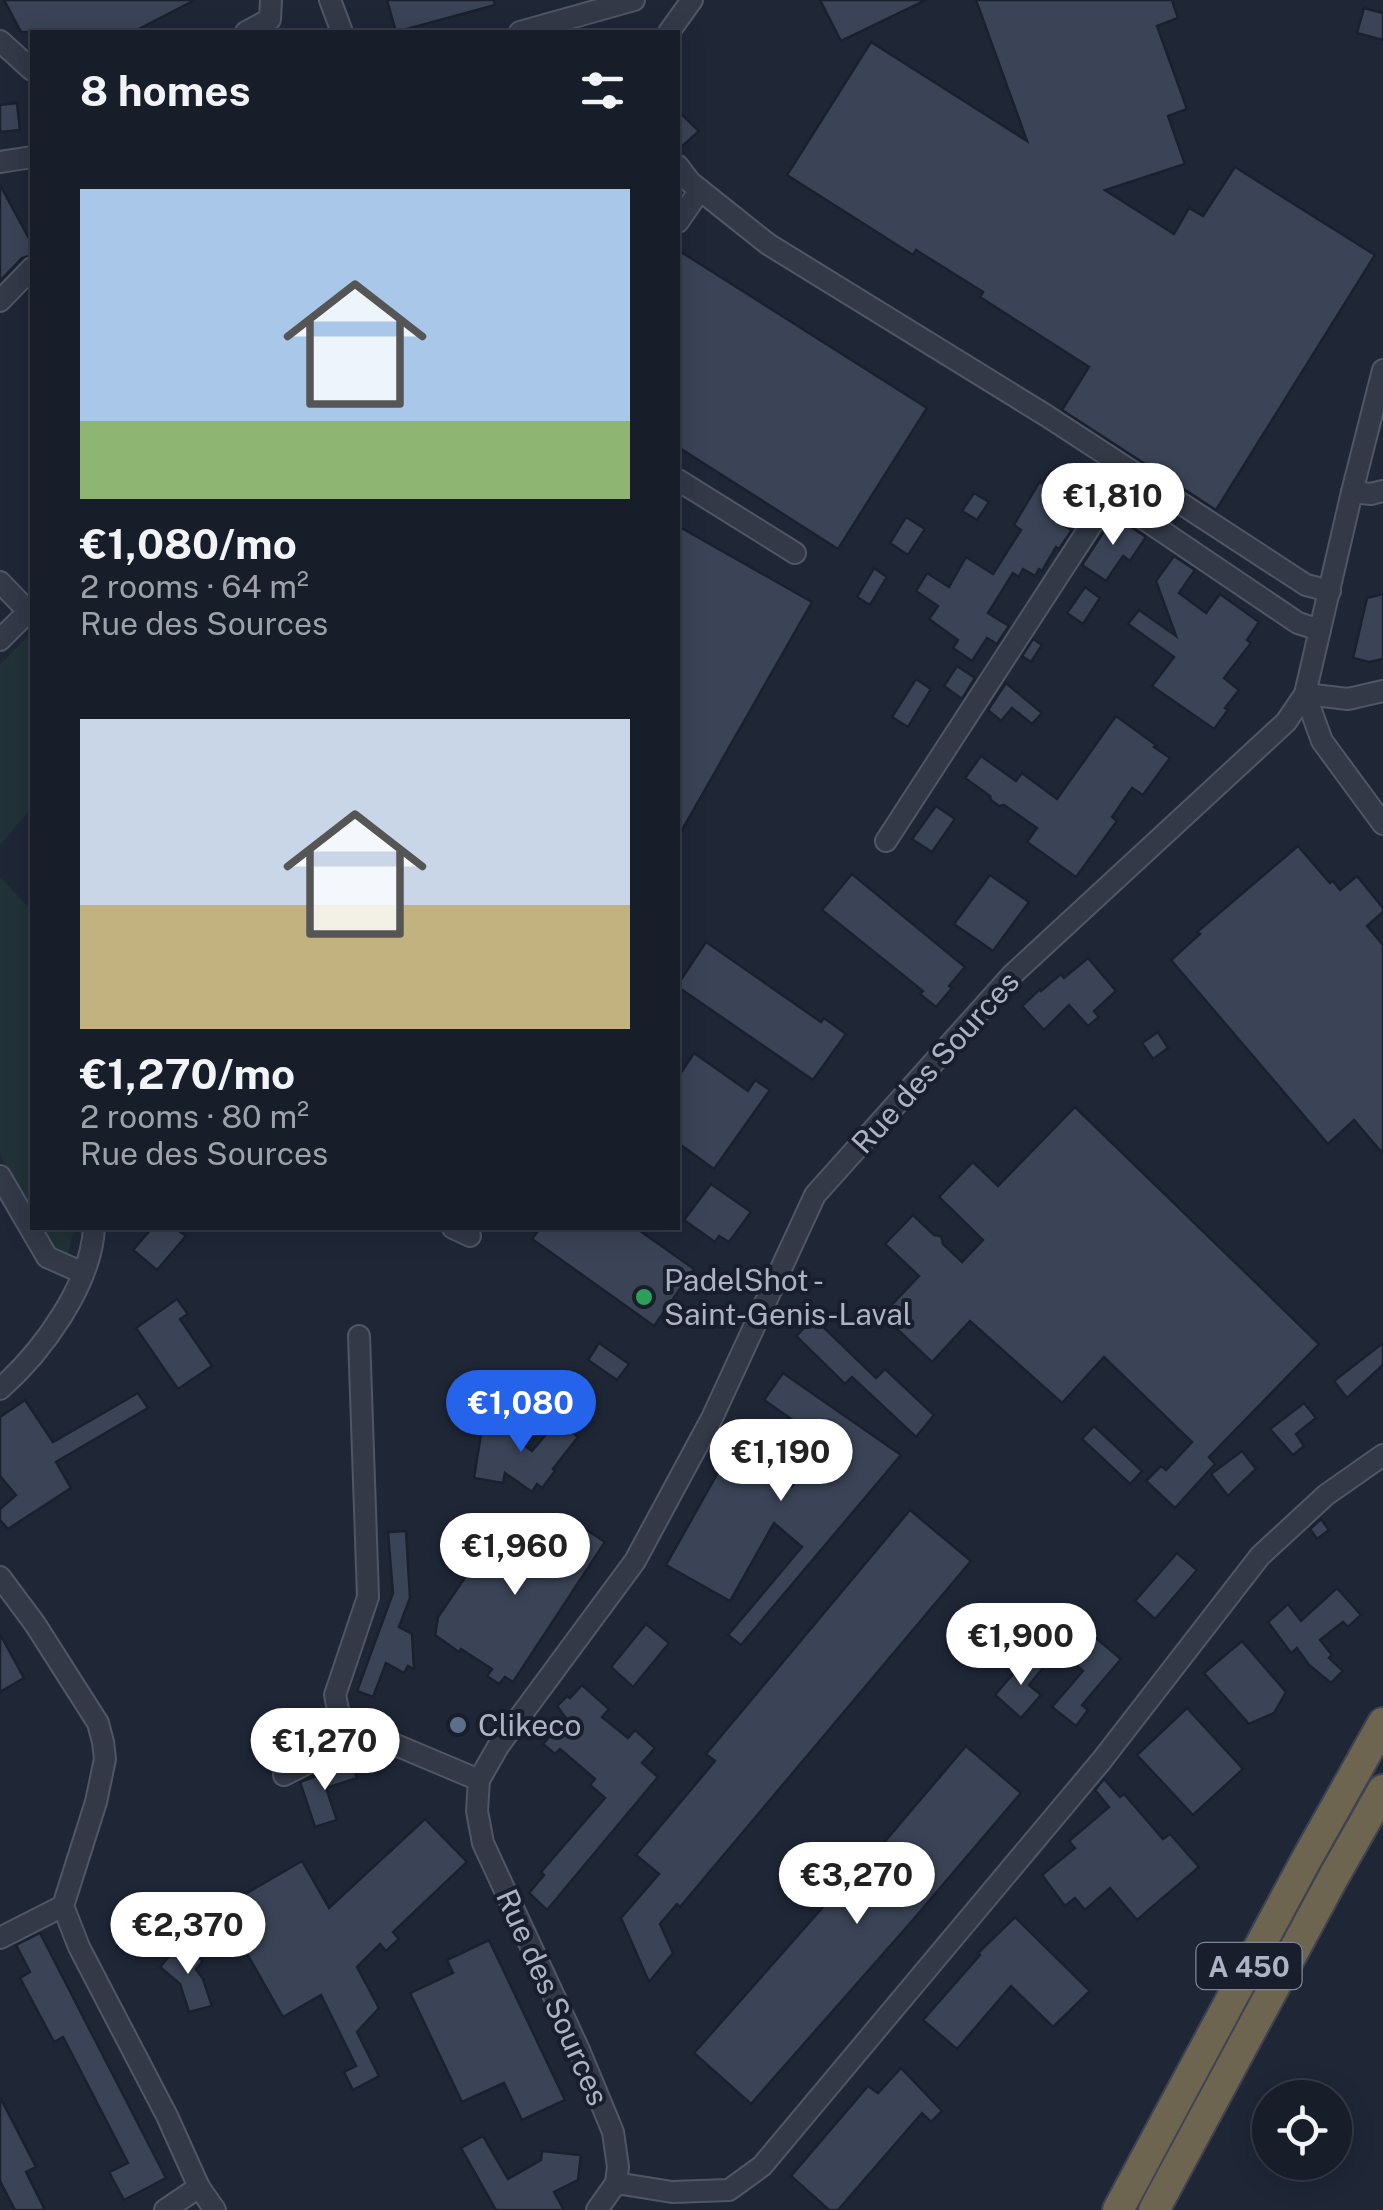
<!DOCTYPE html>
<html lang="en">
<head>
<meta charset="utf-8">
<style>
	body { margin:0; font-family:"Public Sans",sans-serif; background:#242a35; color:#f1f3f6; height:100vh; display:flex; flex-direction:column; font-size:38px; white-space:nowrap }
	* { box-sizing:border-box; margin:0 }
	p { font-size:32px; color:#9ea2a8 }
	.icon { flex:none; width:55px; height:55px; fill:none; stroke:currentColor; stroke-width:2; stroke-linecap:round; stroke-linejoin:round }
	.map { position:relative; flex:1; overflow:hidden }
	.sheet { position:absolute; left:30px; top:30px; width:650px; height:1200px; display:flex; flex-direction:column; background:#171d29; border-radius:0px; box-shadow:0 5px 25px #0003,0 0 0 2px #363b46 }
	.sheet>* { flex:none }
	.controls { position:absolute; left:1252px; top:2080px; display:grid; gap:20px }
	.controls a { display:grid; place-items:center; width:100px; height:100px; border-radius:50%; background:#171d29; box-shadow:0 5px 25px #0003,0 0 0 2px #363b46; font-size:50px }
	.price { position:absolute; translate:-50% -85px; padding:0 22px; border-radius:35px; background:#fff; color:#222; font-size:32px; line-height:65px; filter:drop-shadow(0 2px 5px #0008) }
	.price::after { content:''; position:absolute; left:50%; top:60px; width:30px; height:22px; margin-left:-15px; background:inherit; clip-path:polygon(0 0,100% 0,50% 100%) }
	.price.current { background:#2563eb; color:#fff }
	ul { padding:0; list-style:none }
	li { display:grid; align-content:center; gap:20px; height:530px; padding:0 50px }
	li span { display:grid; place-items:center; height:310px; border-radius:0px; color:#555 }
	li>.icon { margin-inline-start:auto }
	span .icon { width:180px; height:180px; fill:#fffc; stroke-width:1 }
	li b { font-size:42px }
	h2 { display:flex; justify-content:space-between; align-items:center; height:120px; padding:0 50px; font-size:42px }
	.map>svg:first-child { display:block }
	.green { fill:#213338 }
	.building { fill:#3b4457; stroke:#1a202e; stroke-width:2.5 }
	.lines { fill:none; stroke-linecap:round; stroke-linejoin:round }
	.minor-casing { stroke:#505665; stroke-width:24 }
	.highway-casing { stroke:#3d4352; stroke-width:34 }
	.minor { stroke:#333947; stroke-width:20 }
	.highway { stroke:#6e6550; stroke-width:30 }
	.leisure-dot { fill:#2e9e5b; stroke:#181e2c; stroke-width:4 }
	.service-dot { fill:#5c6f8a; stroke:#181e2c; stroke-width:4 }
	.labels { text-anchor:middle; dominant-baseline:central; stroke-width:8; stroke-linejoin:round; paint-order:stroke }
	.shield { fill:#181e2c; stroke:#808696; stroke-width:2.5 }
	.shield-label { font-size:28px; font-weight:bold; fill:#adb3c4 }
	.street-label { font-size:30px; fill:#adb3c4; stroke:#181e2c }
	.poi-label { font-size:30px; fill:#adb3c4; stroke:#181e2c; text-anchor:start }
</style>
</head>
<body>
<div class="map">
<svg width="1383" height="2210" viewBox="0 0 1383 2210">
	<rect width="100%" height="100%" fill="#1f2737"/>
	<g class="green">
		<polygon points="32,632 32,807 0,845 0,665"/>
		<polygon points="0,877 32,911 32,1211 0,1155"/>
		<polygon points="42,1228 74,1228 68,1254 55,1251"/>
	</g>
	<g class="building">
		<polygon points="4,0 195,0 133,32 21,32"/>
		<polygon points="387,0 494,0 495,5 396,32"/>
		<polygon points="820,0 926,0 841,41"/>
		<polygon points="976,0 1172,0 1178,18 1157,26 1187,109 1168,116 1185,164 1105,190 1174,234 1189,208 1203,216 1235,167 1375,255 1216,510 1062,410 1089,367 980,297 983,292 916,250 913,255 787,175 871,42 1027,141"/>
		<polygon points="1364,8 1383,13 1383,40 1357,33"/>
		<polygon points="17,103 20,130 0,132 0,105"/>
		<polygon points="678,111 699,131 678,150"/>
		<polygon points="0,185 32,244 32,255 22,258 0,281"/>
		<polygon points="678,250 927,408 838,549 678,447"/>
		<polygon points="1050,471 1074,486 1054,520 1072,530 1059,549 1056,547 1042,571 1039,569 1035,576 1023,569 1019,577 1013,573 988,613 1009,626 997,644 987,638 972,661 953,648 958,640 929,619 938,606 916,591 927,573 949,587 966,557 993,574 1021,530 1014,525 1018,518 1040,481 1042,483"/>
		<polygon points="974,493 989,502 977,520 962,511"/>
		<polygon points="1114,516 1146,537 1130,561 1123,556 1106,581 1082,565"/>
		<polygon points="906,517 925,529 908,555 890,543"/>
		<polygon points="678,526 812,602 678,837"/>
		<polygon points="1174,556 1195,570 1179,593 1206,613 1220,594 1259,622 1247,640 1251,643 1224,678 1239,690 1225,708 1228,710 1214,729 1152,686 1174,657 1128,624 1139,610 1176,636 1156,581"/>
		<polygon points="874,568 887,577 870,605 857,597"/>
		<polygon points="1085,587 1100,598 1083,624 1067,613"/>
		<polygon points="1383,594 1383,659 1369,662 1353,658 1367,598"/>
		<polygon points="1033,639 1042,645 1031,662 1022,656"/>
		<polygon points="957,666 975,678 962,699 944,686"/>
		<polygon points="916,679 931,689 908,727 892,717"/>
		<polygon points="1006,683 1042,713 1032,724 1012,708 1001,721 988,710"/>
		<polygon points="1116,716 1156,745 1154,747 1170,758 1143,795 1132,788 1112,817 1117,821 1076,877 1027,842 1037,828 1004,805 999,806 991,800 990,796 965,778 981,756 1016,781 1022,773 1057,799"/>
		<polygon points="936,806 955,819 932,852 912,839"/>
		<polygon points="1298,846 1330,883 1333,881 1340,890 1357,876 1383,908 1383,912 1367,926 1383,945 1383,1154 1354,1120 1328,1144 1171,960 1200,934 1197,932"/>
		<polygon points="852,874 965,967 949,986 952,988 936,1007 920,994 923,991 822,910"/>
		<polygon points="990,875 1029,902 993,951 954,924"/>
		<polygon points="706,942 821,1022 824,1018 846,1034 813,1080 678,987 678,984"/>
		<polygon points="1088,958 1116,991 1094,1011 1099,1017 1088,1026 1069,1005 1044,1030 1022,1006 1040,989 1041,991 1061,974 1064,978"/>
		<polygon points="1158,1032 1168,1048 1153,1059 1142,1043"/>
		<polygon points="694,1053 748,1091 755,1080 770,1090 714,1169 678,1143 678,1077"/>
		<polygon points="1075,1107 1319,1344 1209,1457 1215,1464 1175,1508 1146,1481 1161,1466 1166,1470 1192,1442 1104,1357 1062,1403 970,1321 932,1362 882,1315 919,1276 885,1244 913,1215 934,1235 941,1236 943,1244 962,1262 983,1240 939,1197 973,1162 998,1186"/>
		<polygon points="711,1184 751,1212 729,1242 719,1236 715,1242 684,1220"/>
		<polygon points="152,1228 175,1228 186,1236 157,1270 133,1250"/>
		<polygon points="540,1228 636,1228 694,1269 654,1326 532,1239"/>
		<polygon points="177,1299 188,1314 180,1319 212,1366 178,1389 136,1328"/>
		<polygon points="814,1318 876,1378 885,1369 934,1415 916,1437 852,1377 845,1384 796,1336"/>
		<polygon points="599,1343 629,1364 617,1380 588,1360"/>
		<polygon points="1383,1343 1383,1365 1347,1398 1334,1381"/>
		<polygon points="783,1373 901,1455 741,1645 728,1635 802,1547 774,1523 730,1601 666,1565 730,1451 792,1486 824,1442 764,1400"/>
		<polygon points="138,1393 148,1408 56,1462 71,1488 8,1529 0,1520 0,1509 16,1495 0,1476 0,1417 25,1400 53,1442"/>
		<polygon points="1304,1403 1316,1418 1296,1434 1304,1446 1293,1455 1270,1429"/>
		<polygon points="484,1415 532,1451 558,1420 578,1437 553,1469 555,1471 542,1488 537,1484 532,1492 505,1473 503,1483 474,1478"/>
		<polygon points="1094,1426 1142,1471 1130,1484 1082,1439"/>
		<polygon points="1242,1451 1256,1469 1228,1496 1211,1474"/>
		<polygon points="910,1510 971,1561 680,1907 677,1904 660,1924 673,1953 649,1982 621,1918 659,1874 636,1855 715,1761 706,1754"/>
		<polygon points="566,1516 605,1542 513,1682 505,1677 499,1684 487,1676 492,1669 461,1649 459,1652 435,1635 438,1617 494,1535 514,1548 517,1542 539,1557"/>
		<polygon points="1321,1519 1329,1530 1317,1539 1310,1529"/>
		<polygon points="406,1531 410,1598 399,1627 412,1634 414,1669 408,1666 404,1673 386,1663 373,1697 357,1691 393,1593 388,1532"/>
		<polygon points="1177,1553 1197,1570 1155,1619 1135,1601"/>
		<polygon points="1337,1588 1361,1615 1348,1627 1343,1622 1320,1640 1332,1655 1329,1658 1343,1671 1331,1683 1309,1665 1297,1648 1291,1653 1268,1622 1288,1604 1301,1621"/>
		<polygon points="646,1624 669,1643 633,1687 611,1667"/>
		<polygon points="1090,1633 1121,1659 1082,1705 1088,1710 1076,1726 1052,1707 1083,1671 1069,1659"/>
		<polygon points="0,1634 24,1678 0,1692"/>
		<polygon points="1242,1641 1286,1692 1274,1713 1249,1724 1204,1673"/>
		<polygon points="1028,1656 1043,1668 1029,1685 1041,1695 1021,1718 995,1695"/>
		<polygon points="582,1685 609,1709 602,1717 628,1738 635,1730 655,1748 642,1763 658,1777 547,1910 529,1893 544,1875 541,1872 605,1798 590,1785 595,1779 560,1749 555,1754 543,1744 566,1718 557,1706 567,1696 570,1698"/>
		<polygon points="1187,1708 1243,1769 1193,1815 1137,1755"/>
		<polygon points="966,1746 1021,1793 912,1921 751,2104 694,2053 838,1890 841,1893"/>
		<polygon points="352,1763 357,1778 326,1788 337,1820 315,1827 300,1782"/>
		<polygon points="1104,1779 1120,1797 1124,1794 1163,1839 1170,1834 1199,1867 1137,1920 1110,1888 1085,1910 1075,1898 1065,1906 1042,1875 1075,1848 1069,1841 1109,1807 1095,1790"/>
		<polygon points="425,1819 467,1862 393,1932 399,1939 386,1951 380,1944 357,1967 379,2008 357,2032 379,2076 353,2090 344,2072 356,2066 321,1995 283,2017 221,1908 302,1861 329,1908"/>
		<polygon points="1015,1917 1090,1991 1053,2027 1011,1986 957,2049 923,2020 980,1955 978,1953"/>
		<polygon points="40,1933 166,2178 124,2200 109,2172 128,2163 63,2037 54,2042 20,1978 30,1972 16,1945"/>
		<polygon points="489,1940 565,2100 522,2120 504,2083 462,2102 410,1993 453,1973 447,1960"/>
		<polygon points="181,1942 203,1961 196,1969 203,1979 212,2006 189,2012 180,1984 160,1967"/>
		<polygon points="901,2068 942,2111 931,2122 922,2113 838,2210 829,2210 791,2176 868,2086 878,2093"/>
		<polygon points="0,2097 36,2167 26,2172 45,2210 15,2210 0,2181"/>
		<polygon points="483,2136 508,2179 541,2160 542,2151 581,2155 578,2180 554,2192 564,2210 496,2210 461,2148"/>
	</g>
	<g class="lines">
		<defs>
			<g id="minor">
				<polyline points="330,0 342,32"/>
				<polyline points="246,32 270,19 271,0"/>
				<polyline points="520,32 634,0"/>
				<polyline points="669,32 692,0"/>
				<polyline points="0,41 32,70"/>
				<polyline points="0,162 32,157"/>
				<polyline points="678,166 690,182 768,244 1047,416 1306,585 1330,591"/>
				<polyline points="678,222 700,190"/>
				<polyline points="0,301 32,268"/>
				<polyline points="678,480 795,553"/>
				<polyline points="1352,492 1371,494 1383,491"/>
				<polyline points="0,582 29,612"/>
				<polyline points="0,640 32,608"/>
				<polyline points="1305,694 1322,741 1383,824"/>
				<polyline points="1305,694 1348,699 1383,691"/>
				<polyline points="886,841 1110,496 1298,623 1320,630"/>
				<polyline points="0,1176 47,1257 83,1273"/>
				<polyline points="453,1228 470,1236"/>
				<path d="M0,1389C42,1352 91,1285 94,1228"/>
				<polyline points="0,1577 35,1624 98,1723 103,1742 105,1759 96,1802 63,1906 79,1947 167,2116 199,2187 215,2210"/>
				<polyline points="345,1744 335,1695 368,1597 359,1336"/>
				<polyline points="284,1775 345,1744 384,1740 479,1780"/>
				<polyline points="0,1938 63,1906"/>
				<polyline points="616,2183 672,2192 729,2190 762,2166 1102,1760 1260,1556 1326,1495 1383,1455"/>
				<polyline points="165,2210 199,2187"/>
				<polyline points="597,2210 616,2183 618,2167 613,2132 579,2050 483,1843 477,1811 479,1780 499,1745 635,1561 712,1418 815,1195 1012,975 1286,722 1305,694 1352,492 1383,370"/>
			</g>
			<g id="highway">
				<polyline points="1118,2210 1305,1862 1383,1723"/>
				<polyline points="1154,2210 1333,1878 1383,1790"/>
			</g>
		</defs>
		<use href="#minor" class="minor-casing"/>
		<use href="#highway" class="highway-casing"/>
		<use href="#minor" class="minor"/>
		<use href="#highway" class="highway"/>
	</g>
	<circle class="leisure-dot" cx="644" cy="1297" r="10"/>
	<circle class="service-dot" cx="458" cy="1725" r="10"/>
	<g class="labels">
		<rect class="shield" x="1196.5" y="1943" width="105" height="46" rx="8"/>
		<g class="shield-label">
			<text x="1249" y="1966">A 450</text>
		</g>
		<g class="street-label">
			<text transform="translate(935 1062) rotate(-48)">Rue des Sources</text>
			<text transform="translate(553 1997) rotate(66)">Rue des Sources</text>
		</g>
		<g class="poi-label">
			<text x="664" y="1280">PadelShot -<tspan x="664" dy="34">Saint-Genis-Laval</tspan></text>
			<text x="478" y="1725">Clikeco</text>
		</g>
	</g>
</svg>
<div class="controls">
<a><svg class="icon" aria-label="locate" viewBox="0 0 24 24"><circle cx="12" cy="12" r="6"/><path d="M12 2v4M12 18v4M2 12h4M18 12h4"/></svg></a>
</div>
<b class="price" style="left:1113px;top:548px">€1,810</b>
<b class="price current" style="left:521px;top:1455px">€1,080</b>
<b class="price" style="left:781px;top:1504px">€1,190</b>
<b class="price" style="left:515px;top:1598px">€1,960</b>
<b class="price" style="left:1021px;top:1688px">€1,900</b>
<b class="price" style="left:325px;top:1793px">€1,270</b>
<b class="price" style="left:857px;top:1927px">€3,270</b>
<b class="price" style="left:188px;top:1977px">€2,370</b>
<section class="sheet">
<h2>8 homes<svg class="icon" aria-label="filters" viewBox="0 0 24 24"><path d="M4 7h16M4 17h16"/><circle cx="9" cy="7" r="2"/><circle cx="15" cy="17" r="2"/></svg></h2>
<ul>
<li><span style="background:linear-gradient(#a9c7e8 75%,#8fb573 0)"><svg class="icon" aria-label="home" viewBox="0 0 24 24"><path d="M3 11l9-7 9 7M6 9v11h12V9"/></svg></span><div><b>€1,080/mo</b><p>2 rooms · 64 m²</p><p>Rue des Sources</p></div></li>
<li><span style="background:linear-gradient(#c9d6e8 60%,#c2b280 0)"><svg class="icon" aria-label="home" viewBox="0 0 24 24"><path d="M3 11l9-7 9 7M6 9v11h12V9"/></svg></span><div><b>€1,270/mo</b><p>2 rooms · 80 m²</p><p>Rue des Sources</p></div></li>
</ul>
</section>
</div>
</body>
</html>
